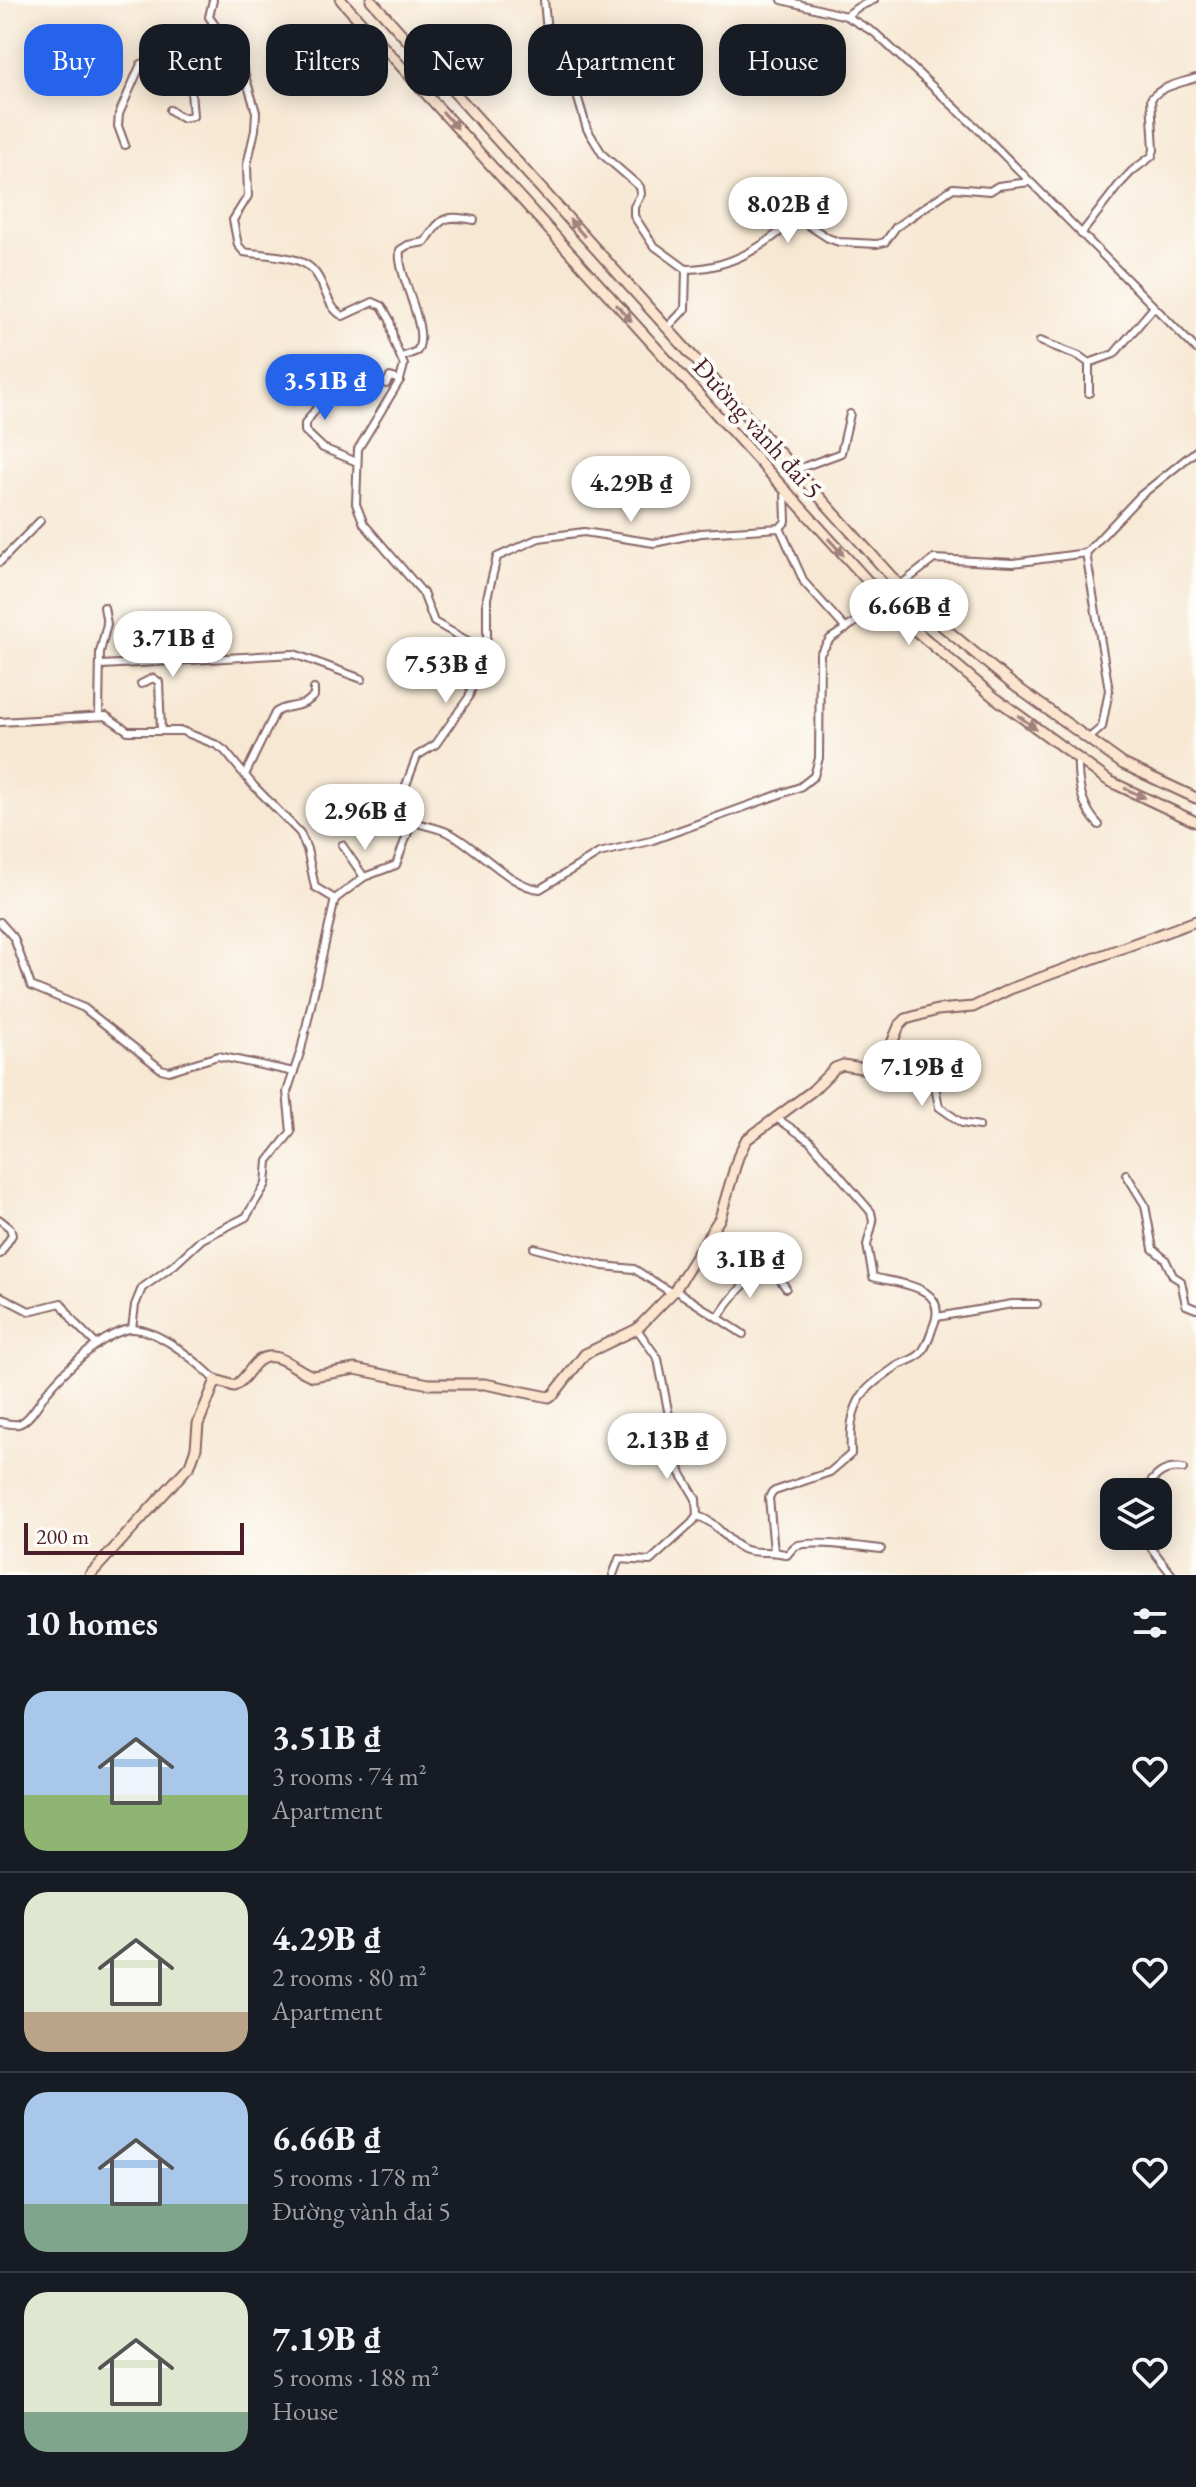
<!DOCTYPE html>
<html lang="en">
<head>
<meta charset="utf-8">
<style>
	body { margin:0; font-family:"EB Garamond",serif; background:#242831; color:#f1f3f6; height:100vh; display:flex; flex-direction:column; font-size:30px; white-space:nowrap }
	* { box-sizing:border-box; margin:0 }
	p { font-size:26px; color:#9ea1a6 }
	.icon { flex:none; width:44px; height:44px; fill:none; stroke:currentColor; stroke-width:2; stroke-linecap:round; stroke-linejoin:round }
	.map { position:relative; height:1575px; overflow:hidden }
	.side { display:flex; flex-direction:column; background:#171b24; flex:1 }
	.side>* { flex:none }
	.top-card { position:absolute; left:24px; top:24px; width:1148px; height:72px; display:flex; gap:16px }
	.tools { position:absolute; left:1100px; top:1478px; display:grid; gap:16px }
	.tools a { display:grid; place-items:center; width:72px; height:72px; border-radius:16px; background:#171b24; box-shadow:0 4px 20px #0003; font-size:40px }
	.scale { position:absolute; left:24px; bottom:20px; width:220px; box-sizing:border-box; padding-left:8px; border:4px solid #4a1f2b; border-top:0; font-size:22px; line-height:28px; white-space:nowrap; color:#4a1f2b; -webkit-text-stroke:6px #fdfcf7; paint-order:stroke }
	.price { position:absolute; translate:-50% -68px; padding:0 18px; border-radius:28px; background:#fff; color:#222; font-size:26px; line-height:52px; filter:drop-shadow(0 2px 4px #0008) }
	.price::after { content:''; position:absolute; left:50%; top:48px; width:24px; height:18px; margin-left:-12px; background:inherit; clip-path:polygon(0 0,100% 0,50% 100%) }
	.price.active { background:#2563eb; color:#fff }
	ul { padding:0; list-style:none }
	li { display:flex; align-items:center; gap:24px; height:200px; padding:0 24px }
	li+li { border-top:2px solid #363941 }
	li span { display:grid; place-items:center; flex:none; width:224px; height:160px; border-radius:24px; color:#555 }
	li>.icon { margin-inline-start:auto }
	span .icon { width:96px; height:96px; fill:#fffc; stroke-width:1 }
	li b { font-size:34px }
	h2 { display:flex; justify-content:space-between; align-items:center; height:96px; padding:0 24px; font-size:34px }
	.tag { padding:0 28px; border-radius:24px; background:#171b24; box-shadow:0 4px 20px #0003; font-size:28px; line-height:72px }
	.tag.active { background:#2563eb; color:#fff }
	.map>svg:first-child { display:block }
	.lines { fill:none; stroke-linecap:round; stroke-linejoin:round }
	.street-casing { stroke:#876566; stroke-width:10 }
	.secondary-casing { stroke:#876566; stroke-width:13 }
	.street { stroke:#fff; stroke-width:6 }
	.secondary { stroke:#fbe5cf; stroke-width:9 }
	.oneway { fill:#a2827d }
	.labels { text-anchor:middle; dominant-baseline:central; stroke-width:8; stroke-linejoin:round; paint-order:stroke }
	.street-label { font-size:26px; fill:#4a1f2b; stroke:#fdfcf7 }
</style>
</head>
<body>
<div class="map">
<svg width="1196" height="1575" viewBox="0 0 1196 1575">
	<rect width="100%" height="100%" fill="#fdfcf7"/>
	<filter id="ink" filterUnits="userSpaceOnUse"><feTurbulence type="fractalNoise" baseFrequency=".0125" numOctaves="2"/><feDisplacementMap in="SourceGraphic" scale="16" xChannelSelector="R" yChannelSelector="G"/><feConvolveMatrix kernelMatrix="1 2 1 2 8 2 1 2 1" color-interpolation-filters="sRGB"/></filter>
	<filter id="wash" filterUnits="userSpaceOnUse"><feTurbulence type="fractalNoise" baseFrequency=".006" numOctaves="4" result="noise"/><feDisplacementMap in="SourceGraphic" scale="32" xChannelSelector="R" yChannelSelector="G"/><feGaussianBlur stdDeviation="1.8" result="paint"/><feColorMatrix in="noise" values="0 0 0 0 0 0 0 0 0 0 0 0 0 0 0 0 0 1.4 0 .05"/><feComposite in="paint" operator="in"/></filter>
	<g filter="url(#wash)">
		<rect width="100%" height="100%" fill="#f7e8d3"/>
	</g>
	<g filter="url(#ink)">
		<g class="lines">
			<defs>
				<g id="street">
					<path d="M213,0L209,17L240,59L256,112L255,130L247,165L248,196L233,220L238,245L244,252C262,255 291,255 307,265C326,277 324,307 343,316L373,302L382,306L390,320L394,342L404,365L400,380L358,449L356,504L364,524L423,593L434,622L484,650"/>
					<polyline points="544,0 547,32 568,65 587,129 603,155 640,187 641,194 634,207 634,216 653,245 686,269 685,309 667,328"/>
					<polyline points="782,0 846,16 875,33 979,130 1196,349"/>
					<polyline points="846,16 858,7 874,0"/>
					<polyline points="170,110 182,118 193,116 189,66"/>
					<path d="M125,145L118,126L119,114L141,64C158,57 172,74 189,66L212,24"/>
					<path d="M1081,234L1118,186L1132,171L1152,156L1154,150L1151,99C1161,86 1181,83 1196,78"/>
					<path d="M686,269C727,269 763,248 792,221H802L828,238L839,242L877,244L885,242L896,227L953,188L990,191L998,186L1030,182"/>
					<polyline points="1040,341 1079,356 1089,363 1089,393"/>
					<path d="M402,357L417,351C431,329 396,275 400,250L408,245L425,242C442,217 443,215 474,220"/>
					<polyline points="1089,363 1114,354 1154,307"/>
					<polyline points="386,384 390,377 400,380"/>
					<polyline points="322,389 325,396 305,424 305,431 323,448 357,462"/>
					<polyline points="795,470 841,453 850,414"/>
					<path d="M785,492L786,521L780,528L701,533L654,543L584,532L539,538L497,557L487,598V636L469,697L436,744L417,756L398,806L399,815C415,826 434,825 451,834C478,848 511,887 540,889L599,853L650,841L800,787L814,776L819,758L820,654L830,639L860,619L881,597"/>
					<polyline points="780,528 804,582 846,629"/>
					<polyline points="1086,553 1109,690 1102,727 1088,739"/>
					<polyline points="0,562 40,521"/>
					<polyline points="899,586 934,559 1013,563 1086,553 1140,496 1196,451"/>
					<polyline points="102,665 294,654 362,679"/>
					<polyline points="141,684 153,678 159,682 161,731"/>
					<polyline points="99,715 100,652 107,624 104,607"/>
					<polyline points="0,722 106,716 128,731 182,731 217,745 225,751 253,785 300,833 307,849 315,887 335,899"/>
					<path d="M1078,758C1077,783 1082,808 1099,825"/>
					<path d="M245,775L275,713C286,703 299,711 314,696V689"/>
					<polyline points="342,845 364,877"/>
					<polyline points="0,922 14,938 31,986 84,1008 161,1069 169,1071 218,1056 294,1072"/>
					<polyline points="888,1053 911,1073 935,1086 939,1107 962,1123 979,1126"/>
					<polyline points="1126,1174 1145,1205 1153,1249 1165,1259 1173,1276 1181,1281 1186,1305 1196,1309"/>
					<polyline points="0,1220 10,1228 12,1235 0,1254"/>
					<polyline points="534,1248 603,1266 634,1269 672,1293"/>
					<polyline points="675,1290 743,1334"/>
					<polyline points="0,1296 29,1311 61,1303 75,1323 97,1345"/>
					<polyline points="937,1317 1012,1304 1037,1304"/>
					<path d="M718,1318C726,1305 754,1265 773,1273C778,1275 782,1283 786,1288"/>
					<polyline points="132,1329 135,1305 142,1288 174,1265 202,1239 246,1217 266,1184 268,1161 291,1132 287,1092 301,1050 335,899 364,877 396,865 411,824"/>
					<path d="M0,1422C5,1423 13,1425 18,1424C29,1422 40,1401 46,1393C62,1373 107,1328 134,1329C161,1331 197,1362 216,1380"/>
					<path d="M1144,1492C1154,1476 1163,1466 1183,1469"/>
					<path d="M697,1516C717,1521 725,1541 743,1549C756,1555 773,1549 787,1555C789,1553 793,1547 796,1546C808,1540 865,1547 881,1549"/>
					<polyline points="1142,1536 1172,1575"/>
					<path d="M774,1551L769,1498L772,1492L830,1472L851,1454C850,1433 850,1412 863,1394C870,1384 887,1373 897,1366C904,1362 913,1360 919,1355C926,1349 930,1336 933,1327C951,1285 898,1284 873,1277L867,1245L873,1222L871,1212L810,1141L775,1117"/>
					<polyline points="613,1575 619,1559 650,1561 692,1523 697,1516 696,1499 680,1472 658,1359 637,1329"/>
				</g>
				<g id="secondary">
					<polyline points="341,0 903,620 994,697 1109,781 1196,822"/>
					<polyline points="371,0 918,606 1011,683 1123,764 1196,798"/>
					<path d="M90,1575L190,1465L196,1448L198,1424L216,1380L234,1386C244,1381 248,1371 256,1363C275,1345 295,1371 313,1376L355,1369L429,1384H485L549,1397L554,1394L585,1354L637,1329L675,1290L720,1218L738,1157L746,1140L812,1091L835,1068L843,1065L867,1069L881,1062L888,1053L899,1026L906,1019L937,1010L973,1007L1010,989L1196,921"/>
				</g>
			</defs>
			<use href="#street" class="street-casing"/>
			<use href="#secondary" class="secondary-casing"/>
			<use href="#street" class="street"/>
			<use href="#secondary" class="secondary"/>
		</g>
		<defs><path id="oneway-solid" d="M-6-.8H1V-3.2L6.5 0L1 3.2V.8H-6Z" transform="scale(2)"/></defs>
		<g class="oneway">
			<use href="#oneway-solid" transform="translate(450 120) rotate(48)"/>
			<use href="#oneway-solid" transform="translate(577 228) rotate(-132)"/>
			<use href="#oneway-solid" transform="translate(624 313) rotate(48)"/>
			<use href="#oneway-solid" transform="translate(836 547) rotate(48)"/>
			<use href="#oneway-solid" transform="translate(1027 722) rotate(36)"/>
			<use href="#oneway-solid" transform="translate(1135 793) rotate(25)"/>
		</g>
	</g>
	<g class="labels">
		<g class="street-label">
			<text transform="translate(758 428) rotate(48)">Đường vành đai 5</text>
		</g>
	</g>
</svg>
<div class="tools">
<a><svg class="icon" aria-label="layers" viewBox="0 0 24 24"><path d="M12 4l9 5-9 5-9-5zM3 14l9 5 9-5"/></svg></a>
</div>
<div class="scale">200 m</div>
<b class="price" style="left:788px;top:245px">8.02B ₫</b>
<b class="price active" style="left:325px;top:422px">3.51B ₫</b>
<b class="price" style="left:631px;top:524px">4.29B ₫</b>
<b class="price" style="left:909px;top:647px">6.66B ₫</b>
<b class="price" style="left:173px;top:679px">3.71B ₫</b>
<b class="price" style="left:446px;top:705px">7.53B ₫</b>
<b class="price" style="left:365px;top:852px">2.96B ₫</b>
<b class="price" style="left:922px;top:1108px">7.19B ₫</b>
<b class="price" style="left:750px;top:1300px">3.1B ₫</b>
<b class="price" style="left:667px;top:1481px">2.13B ₫</b>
<div class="top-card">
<a class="tag active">Buy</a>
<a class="tag">Rent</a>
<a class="tag">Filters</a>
<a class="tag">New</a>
<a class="tag">Apartment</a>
<a class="tag">House</a>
</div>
</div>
<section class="side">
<h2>10 homes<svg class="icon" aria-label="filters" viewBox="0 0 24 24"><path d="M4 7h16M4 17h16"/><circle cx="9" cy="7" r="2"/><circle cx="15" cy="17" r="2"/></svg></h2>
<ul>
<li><span style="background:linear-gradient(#a9c7e8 65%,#8fb573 0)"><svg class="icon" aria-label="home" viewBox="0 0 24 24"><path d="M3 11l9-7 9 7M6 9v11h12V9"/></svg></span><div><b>3.51B ₫</b><p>3 rooms · 74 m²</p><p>Apartment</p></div><svg class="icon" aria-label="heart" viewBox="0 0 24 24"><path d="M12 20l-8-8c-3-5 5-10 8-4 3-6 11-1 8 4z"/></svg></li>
<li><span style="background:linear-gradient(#dfe7d0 75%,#b9a48a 0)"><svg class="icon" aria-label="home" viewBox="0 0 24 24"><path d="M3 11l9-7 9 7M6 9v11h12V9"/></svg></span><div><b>4.29B ₫</b><p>2 rooms · 80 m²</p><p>Apartment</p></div><svg class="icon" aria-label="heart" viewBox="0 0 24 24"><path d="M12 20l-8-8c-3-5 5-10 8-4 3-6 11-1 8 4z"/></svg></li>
<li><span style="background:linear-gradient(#a9c7e8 70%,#7fa58c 0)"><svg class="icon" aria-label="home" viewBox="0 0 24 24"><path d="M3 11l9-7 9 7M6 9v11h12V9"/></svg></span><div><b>6.66B ₫</b><p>5 rooms · 178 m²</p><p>Đường vành đai 5</p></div><svg class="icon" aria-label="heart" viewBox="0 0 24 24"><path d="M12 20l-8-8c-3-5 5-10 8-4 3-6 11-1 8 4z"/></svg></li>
<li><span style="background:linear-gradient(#dfe7d0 75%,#7fa58c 0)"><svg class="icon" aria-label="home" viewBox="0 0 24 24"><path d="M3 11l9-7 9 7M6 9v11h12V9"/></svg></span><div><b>7.19B ₫</b><p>5 rooms · 188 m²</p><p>House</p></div><svg class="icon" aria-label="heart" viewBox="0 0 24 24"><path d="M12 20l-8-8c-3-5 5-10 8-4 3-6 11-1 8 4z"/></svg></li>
</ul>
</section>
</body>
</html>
